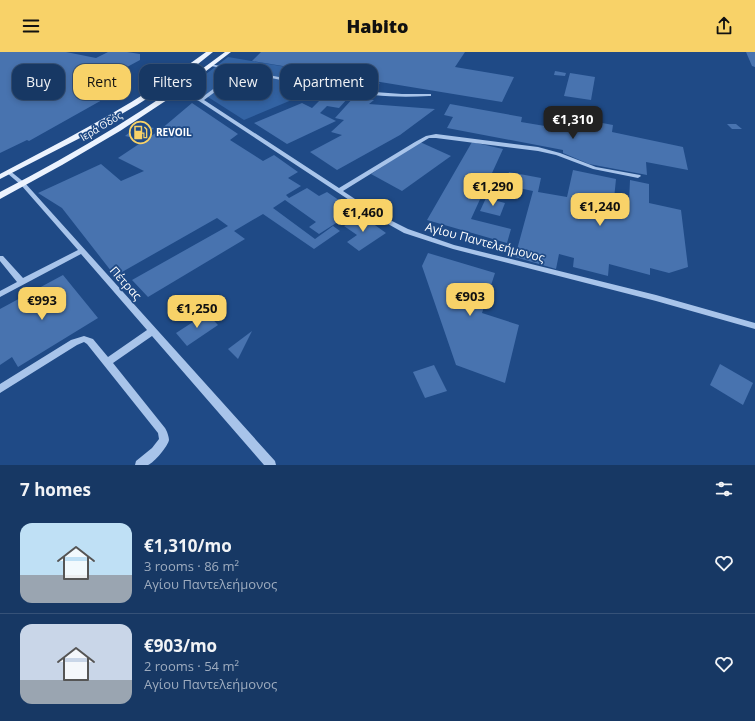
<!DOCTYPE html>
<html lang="en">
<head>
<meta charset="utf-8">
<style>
	body { margin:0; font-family:"Open Sans",sans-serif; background:#24436d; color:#f1f3f6; height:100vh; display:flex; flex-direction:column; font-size:15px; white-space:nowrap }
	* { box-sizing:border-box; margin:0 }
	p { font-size:13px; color:#9eacbf }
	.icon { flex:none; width:22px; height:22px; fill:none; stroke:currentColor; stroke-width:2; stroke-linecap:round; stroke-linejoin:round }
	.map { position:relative; height:413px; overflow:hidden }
	.drawer { display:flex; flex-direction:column; background:#173864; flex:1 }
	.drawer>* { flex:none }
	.top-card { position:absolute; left:12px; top:12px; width:400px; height:36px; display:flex; gap:8px }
	.price { position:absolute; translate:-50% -34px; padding:0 9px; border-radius:8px; background:#f8d268; color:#111; font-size:13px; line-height:26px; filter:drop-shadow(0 1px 2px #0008) }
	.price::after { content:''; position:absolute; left:50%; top:24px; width:12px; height:9px; margin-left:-6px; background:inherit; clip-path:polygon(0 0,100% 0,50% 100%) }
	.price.active { background:#222; color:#fff }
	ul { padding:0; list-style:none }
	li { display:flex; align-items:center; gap:12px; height:100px; padding:0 20px }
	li+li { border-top:1px solid #365278 }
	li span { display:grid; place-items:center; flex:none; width:112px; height:80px; border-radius:12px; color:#555 }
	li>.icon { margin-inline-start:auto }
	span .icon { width:48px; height:48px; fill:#fffc; stroke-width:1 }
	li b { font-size:17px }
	h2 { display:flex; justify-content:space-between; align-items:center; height:48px; padding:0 20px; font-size:17px }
	.chip { padding:0 14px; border-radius:12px; background:#173864; box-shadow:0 2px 6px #0003,0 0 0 1px #365278; font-size:14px; line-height:36px }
	.chip.active { background:#f8d268; color:#111 }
	header { display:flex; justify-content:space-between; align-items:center; height:52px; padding:0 20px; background:#f8d268; color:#111; font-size:18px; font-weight:800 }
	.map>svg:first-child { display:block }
	.green { fill:#3363a3 }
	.building { fill:#4873af }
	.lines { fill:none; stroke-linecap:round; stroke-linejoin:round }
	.minor { fill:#a8c4ea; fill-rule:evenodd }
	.major { fill:#ecf3fe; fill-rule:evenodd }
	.labels { text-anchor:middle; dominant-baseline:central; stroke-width:3.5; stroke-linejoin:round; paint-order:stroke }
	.far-street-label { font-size:10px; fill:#fff; stroke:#1f4a86 }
	.far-poi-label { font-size:10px; font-weight:bold; fill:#fff; stroke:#1f4a86; text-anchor:start }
	.street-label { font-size:12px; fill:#fff; stroke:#1f4a86 }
</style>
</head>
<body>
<header><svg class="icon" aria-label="menu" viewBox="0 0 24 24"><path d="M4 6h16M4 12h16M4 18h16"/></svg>Habito<svg class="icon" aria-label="share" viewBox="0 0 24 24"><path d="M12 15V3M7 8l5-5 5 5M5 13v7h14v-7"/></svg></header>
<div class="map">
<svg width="755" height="413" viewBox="0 0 755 413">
	<rect width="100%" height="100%" fill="#1f4a86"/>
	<polygon class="green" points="228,5 380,31 371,44 318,37 244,68 208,45 188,36"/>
	<g class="building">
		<polygon points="0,0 66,0 96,6 108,0 127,0 140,2 140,8 103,28 127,34 29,89 27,88 0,101"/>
		<polygon points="261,0 465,0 455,15 514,25 502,50 252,9"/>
		<polygon points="746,0 755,0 755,15 752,14"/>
		<polygon points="555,19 566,21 565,24 554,23"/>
		<polygon points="570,21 595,25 591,48 564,44"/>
		<polygon points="326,42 348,46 339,56 327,54 320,61 336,69 287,92 254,71 302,51 312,56"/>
		<polygon points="354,45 374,48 369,52 435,57 400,83 337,118 310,100 342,83 331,80 344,68 335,66"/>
		<polygon points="192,51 238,82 230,88 263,109 274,103 298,120 288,126 301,134 286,143 289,146 307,136 319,144 327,140 355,159 319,182 309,175 316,170 285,148 273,156 315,187 333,174 340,179 314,197 263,162 234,179 245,187 148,245 132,228 228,174 217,166 115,224 62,156 38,141 101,112 121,129 144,119 118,106 160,78"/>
		<polygon points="450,52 522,65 521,70 563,77 566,61 581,64 581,67 613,73 612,80 683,95 688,118 646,110 647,123 589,112 563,101 563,98 447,76 453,65 444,63"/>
		<polygon points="727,72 736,72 742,77 732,77"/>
		<polygon points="139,73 154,76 140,87 125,84"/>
		<polygon points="420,90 451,104 402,139 371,122"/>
		<polygon points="472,90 503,97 471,167 511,177 507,191 427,168"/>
		<polygon points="573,118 616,127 614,147 629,150 630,128 649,132 649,151 681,158 688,215 669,221 650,216 650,223 609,212 608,224 573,215 574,206 559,202 556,217 515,205 533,139 505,133 509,120 541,126 538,140 567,145"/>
		<polygon points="486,146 505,151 500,164 480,159"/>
		<polygon points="361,163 386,181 359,199 347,190 357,183 344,174"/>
		<polygon points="428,201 495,221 482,261 519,273 505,331 456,313 422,214"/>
		<polygon points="63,223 98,266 18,315 12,305 0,313 0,257"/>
		<polygon points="207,261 218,273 187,294 176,281"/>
		<polygon points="252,279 238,307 228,297"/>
		<polygon points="720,312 753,331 743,353 710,333"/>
		<polygon points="434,313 447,339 425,346 413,320"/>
	</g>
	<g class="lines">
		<g class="minor">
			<path d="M210,12L347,38L402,42H431V44H429C410,45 392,45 373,43C335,40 298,31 261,24L234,40L219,37L204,48L339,136L415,90L426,84L436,82L538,95L560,101L596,115L640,123L641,124L638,126L593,117L556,103L538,99L436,86H429L419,92L343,139L376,161L408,177L454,193L656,243L755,271V277L656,249L453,197L404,181L372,163L199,49L161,35L163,34L180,38L201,46L216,35L231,38L256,23L211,14H210Z"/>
			<path d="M9,118L25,131L275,409L276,413H264L152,284L113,311L165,376C167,379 169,385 169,388C168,394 154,411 148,413C145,413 139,413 135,413L136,409L152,396L159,387L158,381L87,292L84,290L77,293L0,341V332L71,288L84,284L93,287L108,305L147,278L81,202L0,245V239L17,230L0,209V204H3L23,226L78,198L21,133L7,121L6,120Z"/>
		</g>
		<g class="major">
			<path d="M206,0H213L188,20L137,53L84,84L0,127V122C71,85 142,48 206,0Z"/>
			<path d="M225,0H231L176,42L120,79L62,113L0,147V140C79,99 154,54 225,0Z"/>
		</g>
	</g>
	<defs>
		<symbol id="fuel-ring" viewBox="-11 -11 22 22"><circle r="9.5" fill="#1f4a86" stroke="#f8d268" stroke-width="1.5"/><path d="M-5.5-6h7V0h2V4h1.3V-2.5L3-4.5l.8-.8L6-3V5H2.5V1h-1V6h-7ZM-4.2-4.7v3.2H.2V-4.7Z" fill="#f8d268"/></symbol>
	</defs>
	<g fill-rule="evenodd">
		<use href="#fuel-ring" x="128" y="68" width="25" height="25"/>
	</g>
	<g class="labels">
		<g class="far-street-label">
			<text transform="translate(101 74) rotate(-31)">Ιερά Οδός</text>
		</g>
		<g class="far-poi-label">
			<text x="156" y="80">REVOIL</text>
		</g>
		<g class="street-label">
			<text transform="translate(485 190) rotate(15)">Αγίου Παντελεήμονος</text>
			<text transform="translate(126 231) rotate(48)">Πέτρας</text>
		</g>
	</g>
</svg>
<b class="price active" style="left:573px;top:88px">€1,310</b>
<b class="price" style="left:493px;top:155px">€1,290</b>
<b class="price" style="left:600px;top:175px">€1,240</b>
<b class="price" style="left:363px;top:181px">€1,460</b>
<b class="price" style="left:470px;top:265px">€903</b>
<b class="price" style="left:42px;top:269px">€993</b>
<b class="price" style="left:197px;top:277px">€1,250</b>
<div class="top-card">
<a class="chip">Buy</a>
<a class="chip active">Rent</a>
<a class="chip">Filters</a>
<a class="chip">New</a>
<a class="chip">Apartment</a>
</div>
</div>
<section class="drawer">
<h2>7 homes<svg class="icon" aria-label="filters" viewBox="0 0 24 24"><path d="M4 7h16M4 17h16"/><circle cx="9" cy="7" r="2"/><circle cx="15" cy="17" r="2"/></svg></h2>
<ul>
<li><span style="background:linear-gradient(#bfe0f5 65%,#9aa5b1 0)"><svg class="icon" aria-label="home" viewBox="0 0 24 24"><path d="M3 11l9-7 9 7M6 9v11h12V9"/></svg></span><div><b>€1,310/mo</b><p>3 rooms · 86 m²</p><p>Αγίου Παντελεήμονος</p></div><svg class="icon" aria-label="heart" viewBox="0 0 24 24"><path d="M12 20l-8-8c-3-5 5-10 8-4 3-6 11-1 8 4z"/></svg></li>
<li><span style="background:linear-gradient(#c9d6e8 70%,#9aa5b1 0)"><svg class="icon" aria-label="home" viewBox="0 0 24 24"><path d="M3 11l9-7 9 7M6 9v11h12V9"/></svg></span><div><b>€903/mo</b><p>2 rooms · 54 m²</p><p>Αγίου Παντελεήμονος</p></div><svg class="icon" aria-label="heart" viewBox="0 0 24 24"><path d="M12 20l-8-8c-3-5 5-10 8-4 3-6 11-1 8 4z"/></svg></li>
</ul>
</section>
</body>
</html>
